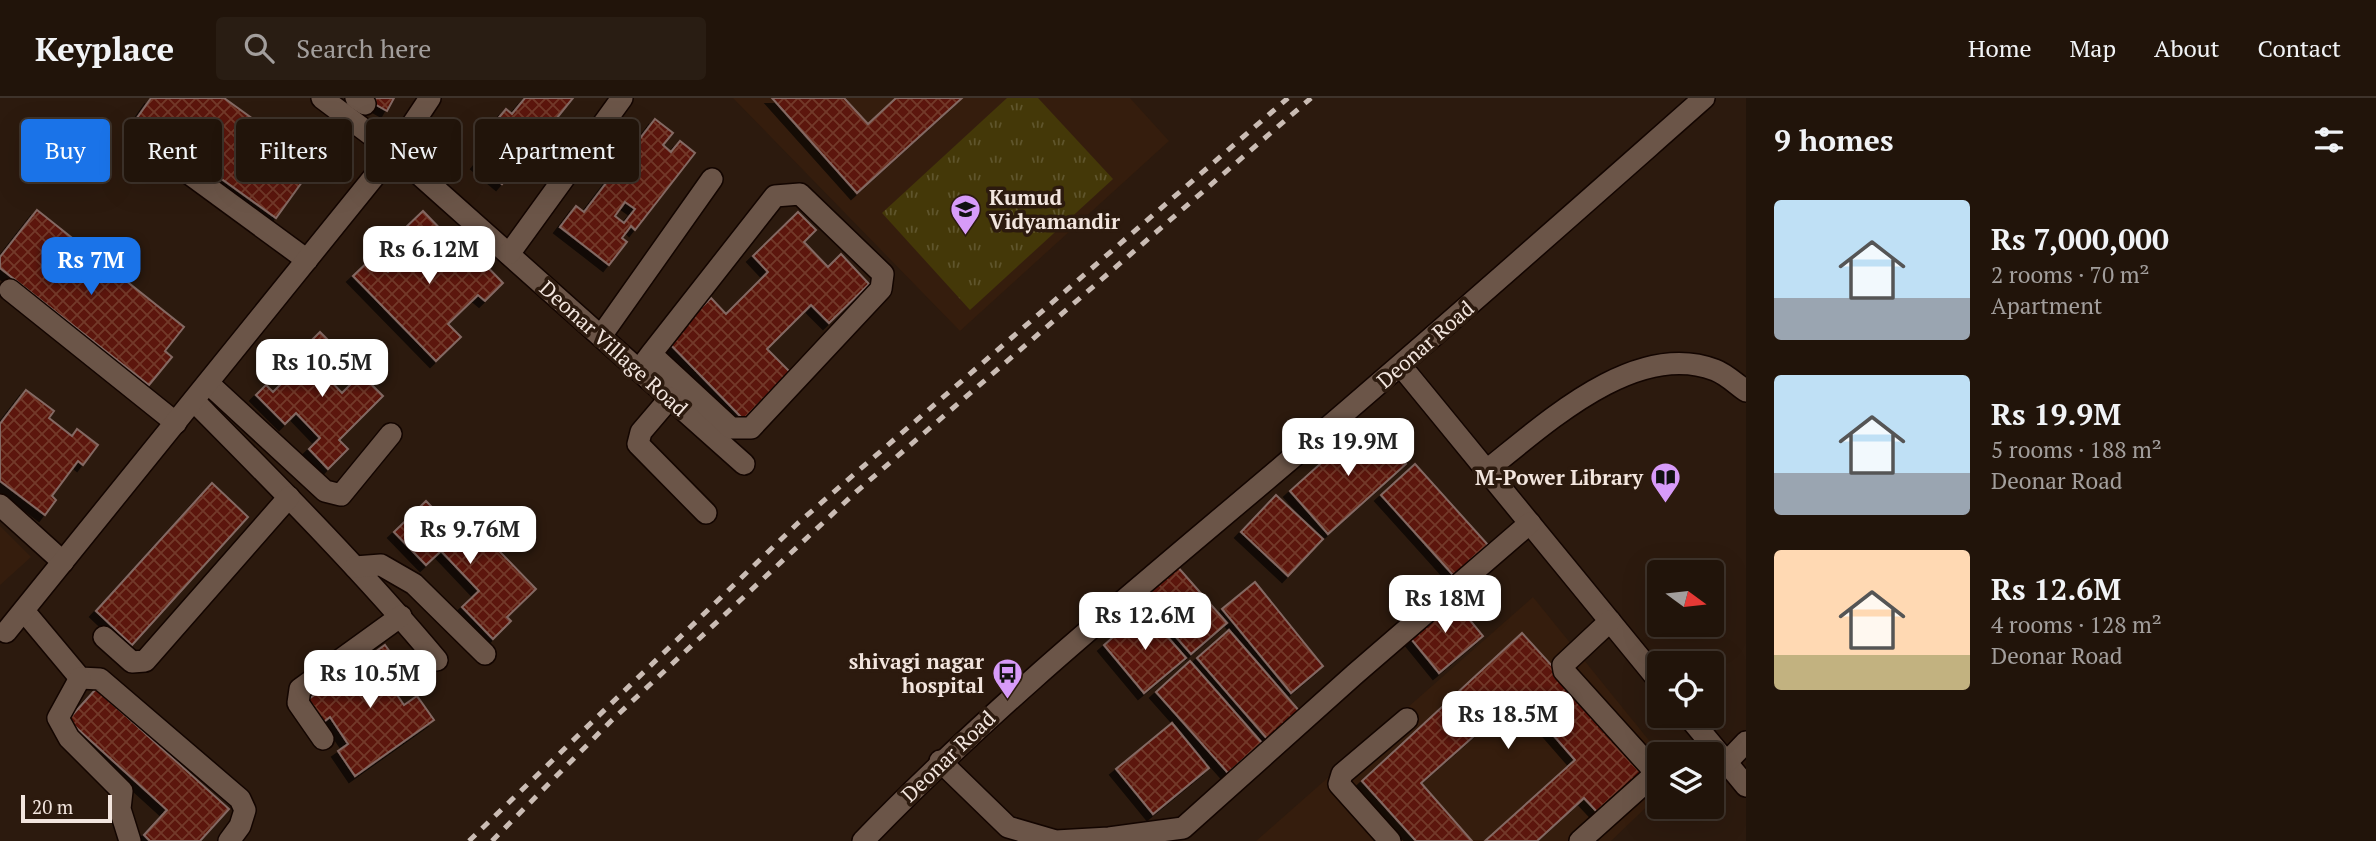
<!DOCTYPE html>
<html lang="en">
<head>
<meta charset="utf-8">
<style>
	body { margin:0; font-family:"PT Serif",serif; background:#291d13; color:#f1f3f6; height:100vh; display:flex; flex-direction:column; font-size:26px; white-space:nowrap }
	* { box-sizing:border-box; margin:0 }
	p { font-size:23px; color:#a29e9c }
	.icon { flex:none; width:38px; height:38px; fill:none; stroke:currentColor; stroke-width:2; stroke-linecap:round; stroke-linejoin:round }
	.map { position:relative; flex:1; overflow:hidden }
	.panel { display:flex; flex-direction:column; background:#21140a; width:630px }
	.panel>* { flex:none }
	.hud { position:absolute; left:21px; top:21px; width:665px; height:63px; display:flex; gap:14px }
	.needle { width:46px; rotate:105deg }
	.tools { position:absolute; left:1647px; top:462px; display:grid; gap:14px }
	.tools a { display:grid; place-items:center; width:77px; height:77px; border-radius:7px; background:#21140a; box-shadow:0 7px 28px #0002,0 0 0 2px #3e332b; font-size:35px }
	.scale { position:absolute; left:21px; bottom:18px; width:91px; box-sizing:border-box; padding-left:7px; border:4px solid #f2e5de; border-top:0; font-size:19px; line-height:24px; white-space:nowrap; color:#f2e5de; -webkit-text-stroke:5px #2c1a0e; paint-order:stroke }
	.price { position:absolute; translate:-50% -60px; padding:0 16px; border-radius:14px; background:#fff; color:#222; font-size:23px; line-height:46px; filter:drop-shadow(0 2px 4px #0008) }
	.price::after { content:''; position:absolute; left:50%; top:42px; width:21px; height:16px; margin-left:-10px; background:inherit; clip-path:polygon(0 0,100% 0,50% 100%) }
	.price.current { background:#1a73e8; color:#fff }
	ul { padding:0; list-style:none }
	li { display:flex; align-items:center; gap:21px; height:175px; padding:0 28px }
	li span { display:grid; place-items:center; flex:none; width:196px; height:140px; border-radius:7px; color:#555 }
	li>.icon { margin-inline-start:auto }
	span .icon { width:84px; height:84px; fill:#fffc; stroke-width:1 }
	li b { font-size:30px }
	h2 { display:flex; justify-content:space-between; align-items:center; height:84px; padding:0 28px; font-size:30px }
	.chip { padding:0 24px; border-radius:7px; background:#21140a; box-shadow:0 7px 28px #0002,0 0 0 2px #3e332b; font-size:24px; line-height:63px }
	.chip.current { background:#1a73e8; color:#fff }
	header { display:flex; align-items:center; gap:42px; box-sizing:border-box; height:98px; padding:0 35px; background:#21140a; border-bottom:2px solid #3e332b }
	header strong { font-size:33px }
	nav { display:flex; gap:38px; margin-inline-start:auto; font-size:24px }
	.search { width:490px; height:63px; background:#291d13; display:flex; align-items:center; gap:18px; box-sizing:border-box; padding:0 24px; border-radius:7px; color:#a29e9c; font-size:26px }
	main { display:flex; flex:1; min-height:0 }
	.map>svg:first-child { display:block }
	.built { fill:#351d0d }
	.park { fill:url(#park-tufts) }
	.building { fill:url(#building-cross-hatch); stroke:#846963; stroke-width:2; fill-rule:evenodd; filter:url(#shadow) }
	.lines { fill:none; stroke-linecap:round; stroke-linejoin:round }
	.minor-casing { stroke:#130500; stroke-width:24 }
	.minor { stroke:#6b5548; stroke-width:21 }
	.rail { stroke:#cabcb4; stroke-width:5; stroke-dasharray:9 9; stroke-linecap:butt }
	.labels { text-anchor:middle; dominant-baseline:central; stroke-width:7; stroke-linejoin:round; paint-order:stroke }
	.poi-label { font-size:21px; font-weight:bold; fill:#f2e5de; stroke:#2c1a0e; text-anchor:end }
	.street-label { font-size:21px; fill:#f2e5de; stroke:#2c1a0e }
</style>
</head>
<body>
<header>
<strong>Keyplace</strong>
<div class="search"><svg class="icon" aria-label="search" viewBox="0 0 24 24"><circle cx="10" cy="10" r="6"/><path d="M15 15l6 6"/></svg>Search here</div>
<nav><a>Home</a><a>Map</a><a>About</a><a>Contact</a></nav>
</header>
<main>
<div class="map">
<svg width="1746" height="743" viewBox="0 0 1746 743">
	<defs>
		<pattern id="park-tufts" width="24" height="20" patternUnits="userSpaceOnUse" patternTransform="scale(1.75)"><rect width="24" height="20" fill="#443808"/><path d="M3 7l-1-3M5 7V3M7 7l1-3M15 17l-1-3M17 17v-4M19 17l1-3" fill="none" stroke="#5f552c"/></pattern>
		<pattern id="building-cross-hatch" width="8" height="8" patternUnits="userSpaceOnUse" patternTransform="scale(1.75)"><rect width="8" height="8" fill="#5b1709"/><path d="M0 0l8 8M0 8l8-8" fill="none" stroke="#73392c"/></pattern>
		<filter id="shadow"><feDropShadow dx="-6" dy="6" stdDeviation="0" flood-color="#0009"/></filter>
	</defs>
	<rect width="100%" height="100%" fill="#2c1a0e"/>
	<g class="built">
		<polygon points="733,0 1130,0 1169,43 960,233"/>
		<polygon points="0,428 31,459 0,487"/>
		<polygon points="1533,499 1660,656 1659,697 1611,743 1256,743"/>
	</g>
	<polygon class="park" points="1007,0 1038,0 1113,81 970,212 882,115"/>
	<g class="building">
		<polygon points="151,0 224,0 315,66 276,120 137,20"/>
		<polygon points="364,0 394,0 387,13"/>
		<polygon points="525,0 573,0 544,36 533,26 527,34 551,54 537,71 518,55 514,60 520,65 502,86 477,65 491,48 482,40 506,11 512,16"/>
		<polygon points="772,0 844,0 868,26 896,0 962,0 857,95"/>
		<path d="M655,21L673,35L663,47L671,54L680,43L695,55L635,132L631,128L622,140L627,144L609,167L560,129L576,108L584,114ZM625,104L635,111L624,125L615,118Z"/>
		<polygon points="37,112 184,229 165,253 172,259 149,287 0,170 0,159"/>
		<polygon points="423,113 454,145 445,154 458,167 472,153 503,185 485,203 478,197 448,226 461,239 436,263 353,178 373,159 388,174 416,147 402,133"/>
		<polygon points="798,114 816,132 804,144 828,169 841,156 869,186 829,225 811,207 767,251 791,275 744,322 667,243 711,200 726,216 768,174 753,158"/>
		<polygon points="320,234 346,260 327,279 342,295 361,276 383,298 339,342 348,351 328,371 309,351 320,340 296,315 285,326 256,297 266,287 273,294 309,258 302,252"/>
		<polygon points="26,292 54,313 49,320 72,338 77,331 98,347 83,367 78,363 52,398 56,402 45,417 0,383 0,326"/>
		<polygon points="1368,323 1406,366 1328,436 1290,393"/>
		<polygon points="1415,366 1488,447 1454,478 1381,397"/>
		<polygon points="212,385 248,419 132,547 96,513"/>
		<polygon points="1276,397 1323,441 1288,478 1241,434"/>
		<polygon points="426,403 456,434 469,422 536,491 507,519 511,523 493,541 462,509 479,493 441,453 426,467 394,434"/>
		<polygon points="1176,467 1227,525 1191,556 1140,498"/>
		<polygon points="1255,484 1323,568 1291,595 1222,511"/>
		<polygon points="1451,499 1483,538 1439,575 1407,536"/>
		<polygon points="1144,512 1186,560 1144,595 1104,547"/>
		<polygon points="1229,532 1301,615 1269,643 1197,560"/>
		<polygon points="1522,535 1647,672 1599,716 1584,700 1537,743 1485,743 1575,662 1519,598 1421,685 1472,743 1416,743 1362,683"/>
		<polygon points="385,547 409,580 393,591 404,607 417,598 434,622 355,678 338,653 348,646 330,619 321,626 306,603"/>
		<polygon points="1190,563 1262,645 1228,675 1156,594"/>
		<polygon points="96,591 229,711 200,743 150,743 144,737 167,712 68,622"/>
		<polygon points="1172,625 1209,670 1153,716 1116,671"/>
	</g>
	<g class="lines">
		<defs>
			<g id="minor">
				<polyline points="322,0 394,54 744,366"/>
				<polyline points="356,0 365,6"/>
				<polyline points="142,41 307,162"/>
				<polyline points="509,156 622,0"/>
				<polyline points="10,192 176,325"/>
				<polyline points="601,238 712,81"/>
				<polyline points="1401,268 1659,583"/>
				<polyline points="639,272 651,256 775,98 800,96 883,176 881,191 751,330 731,330 651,256"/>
				<polyline points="208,285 325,393 341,397 391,336"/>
				<polyline points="670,300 641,334 638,346 706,415"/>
				<path d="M194,303C277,387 361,471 437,562"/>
				<path d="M1487,372C1544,327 1635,241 1715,272C1726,276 1736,286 1746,293"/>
				<polyline points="0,407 63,464"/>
				<polyline points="355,469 381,467 414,486 485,556"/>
				<polyline points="24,513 80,580 100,581 240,701 245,712 240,728 229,743"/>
				<polyline points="6,534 394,54 430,0"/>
				<polyline points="104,539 132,564 145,563 289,399"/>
				<polyline points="80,580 58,620 69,640 122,693 120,711 130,743"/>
				<polyline points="1688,618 1746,688"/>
				<polyline points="323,641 298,605 300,591 401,518"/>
				<polyline points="940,663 1008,729 1056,743 1109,740 1183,730 1355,576 1530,425"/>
				<polyline points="1726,665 1746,644"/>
				<path d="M863,743C997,604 1145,485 1292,360C1431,242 1567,121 1704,0"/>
				<polyline points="1390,743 1339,686 1342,676 1407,621"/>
				<polyline points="1580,743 1656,675 1564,573 1563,567 1610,523"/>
			</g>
		</defs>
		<use href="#minor" class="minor-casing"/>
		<use href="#minor" class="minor"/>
		<g class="rail">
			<polyline points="469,743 798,425 1288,0"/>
			<polyline points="492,743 611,623 856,394 1311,0"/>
		</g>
	</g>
	<defs>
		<symbol id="school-pin" viewBox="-11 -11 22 30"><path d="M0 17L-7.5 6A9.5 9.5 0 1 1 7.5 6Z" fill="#d79bf9" stroke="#2c1a0e"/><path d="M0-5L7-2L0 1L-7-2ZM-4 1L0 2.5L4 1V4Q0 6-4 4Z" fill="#111"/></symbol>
		<symbol id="library-pin" viewBox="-11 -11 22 30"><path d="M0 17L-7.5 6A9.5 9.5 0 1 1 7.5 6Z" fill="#d79bf9" stroke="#2c1a0e"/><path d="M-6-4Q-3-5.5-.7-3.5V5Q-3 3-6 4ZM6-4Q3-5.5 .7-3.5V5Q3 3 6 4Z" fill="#111"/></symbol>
		<symbol id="bus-pin" viewBox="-11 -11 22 30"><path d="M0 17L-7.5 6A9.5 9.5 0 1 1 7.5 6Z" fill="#d79bf9" stroke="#2c1a0e"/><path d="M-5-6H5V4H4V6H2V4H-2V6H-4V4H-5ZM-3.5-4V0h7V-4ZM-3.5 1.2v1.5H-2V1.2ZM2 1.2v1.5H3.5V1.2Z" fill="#111"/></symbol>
	</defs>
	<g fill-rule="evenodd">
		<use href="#school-pin" x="948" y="94" width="35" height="47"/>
		<use href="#library-pin" x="1648" y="362" width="35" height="47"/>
		<use href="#bus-pin" x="990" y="558" width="35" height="47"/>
	</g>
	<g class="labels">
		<g class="poi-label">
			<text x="989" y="99" text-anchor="start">Kumud<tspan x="989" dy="24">Vidyamandir</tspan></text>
			<text x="1643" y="379">M-Power Library</text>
			<text x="984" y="563">shivagi nagar<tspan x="984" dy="24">hospital</tspan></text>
		</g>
		<g class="street-label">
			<text transform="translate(1425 246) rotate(-41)">Deonar Road</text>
			<text transform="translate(614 250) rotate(42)">Deonar Village Road</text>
			<text transform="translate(948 658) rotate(-44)">Deonar Road</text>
		</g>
	</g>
</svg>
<div class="tools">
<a><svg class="needle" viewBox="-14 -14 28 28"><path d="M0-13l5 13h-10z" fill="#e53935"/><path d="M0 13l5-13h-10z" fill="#a29e9c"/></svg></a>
<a><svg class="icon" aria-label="locate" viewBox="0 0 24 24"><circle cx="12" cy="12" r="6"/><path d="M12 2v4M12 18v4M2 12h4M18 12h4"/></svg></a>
<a><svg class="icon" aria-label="layers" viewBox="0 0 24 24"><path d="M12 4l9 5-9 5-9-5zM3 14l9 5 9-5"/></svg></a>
</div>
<div class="scale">20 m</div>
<b class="price" style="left:429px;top:188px">Rs 6.12M</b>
<b class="price current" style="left:91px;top:199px">Rs 7M</b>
<b class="price" style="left:322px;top:301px">Rs 10.5M</b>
<b class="price" style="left:1348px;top:380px">Rs 19.9M</b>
<b class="price" style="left:470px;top:468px">Rs 9.76M</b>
<b class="price" style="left:1445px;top:537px">Rs 18M</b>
<b class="price" style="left:1145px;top:554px">Rs 12.6M</b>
<b class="price" style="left:370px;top:612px">Rs 10.5M</b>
<b class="price" style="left:1508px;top:653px">Rs 18.5M</b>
<div class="hud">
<a class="chip current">Buy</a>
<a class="chip">Rent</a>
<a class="chip">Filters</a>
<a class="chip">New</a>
<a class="chip">Apartment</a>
</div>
</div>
<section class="panel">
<h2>9 homes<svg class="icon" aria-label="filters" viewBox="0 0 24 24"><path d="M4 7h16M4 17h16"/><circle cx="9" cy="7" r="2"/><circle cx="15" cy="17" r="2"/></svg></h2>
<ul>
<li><span style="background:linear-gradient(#bfe0f5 70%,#9aa5b1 0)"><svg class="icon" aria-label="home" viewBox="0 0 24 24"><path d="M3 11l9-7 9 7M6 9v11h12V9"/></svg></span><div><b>Rs 7,000,000</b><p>2 rooms · 70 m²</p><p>Apartment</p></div></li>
<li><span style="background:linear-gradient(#bfe0f5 70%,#9aa5b1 0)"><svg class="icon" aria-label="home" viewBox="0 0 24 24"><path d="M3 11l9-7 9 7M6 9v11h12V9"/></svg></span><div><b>Rs 19.9M</b><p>5 rooms · 188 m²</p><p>Deonar Road</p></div></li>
<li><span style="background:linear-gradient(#ffd9b3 75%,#c2b280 0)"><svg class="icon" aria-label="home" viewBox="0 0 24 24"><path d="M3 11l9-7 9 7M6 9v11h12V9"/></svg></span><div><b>Rs 12.6M</b><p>4 rooms · 128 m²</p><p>Deonar Road</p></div></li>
</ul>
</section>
</main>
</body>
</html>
